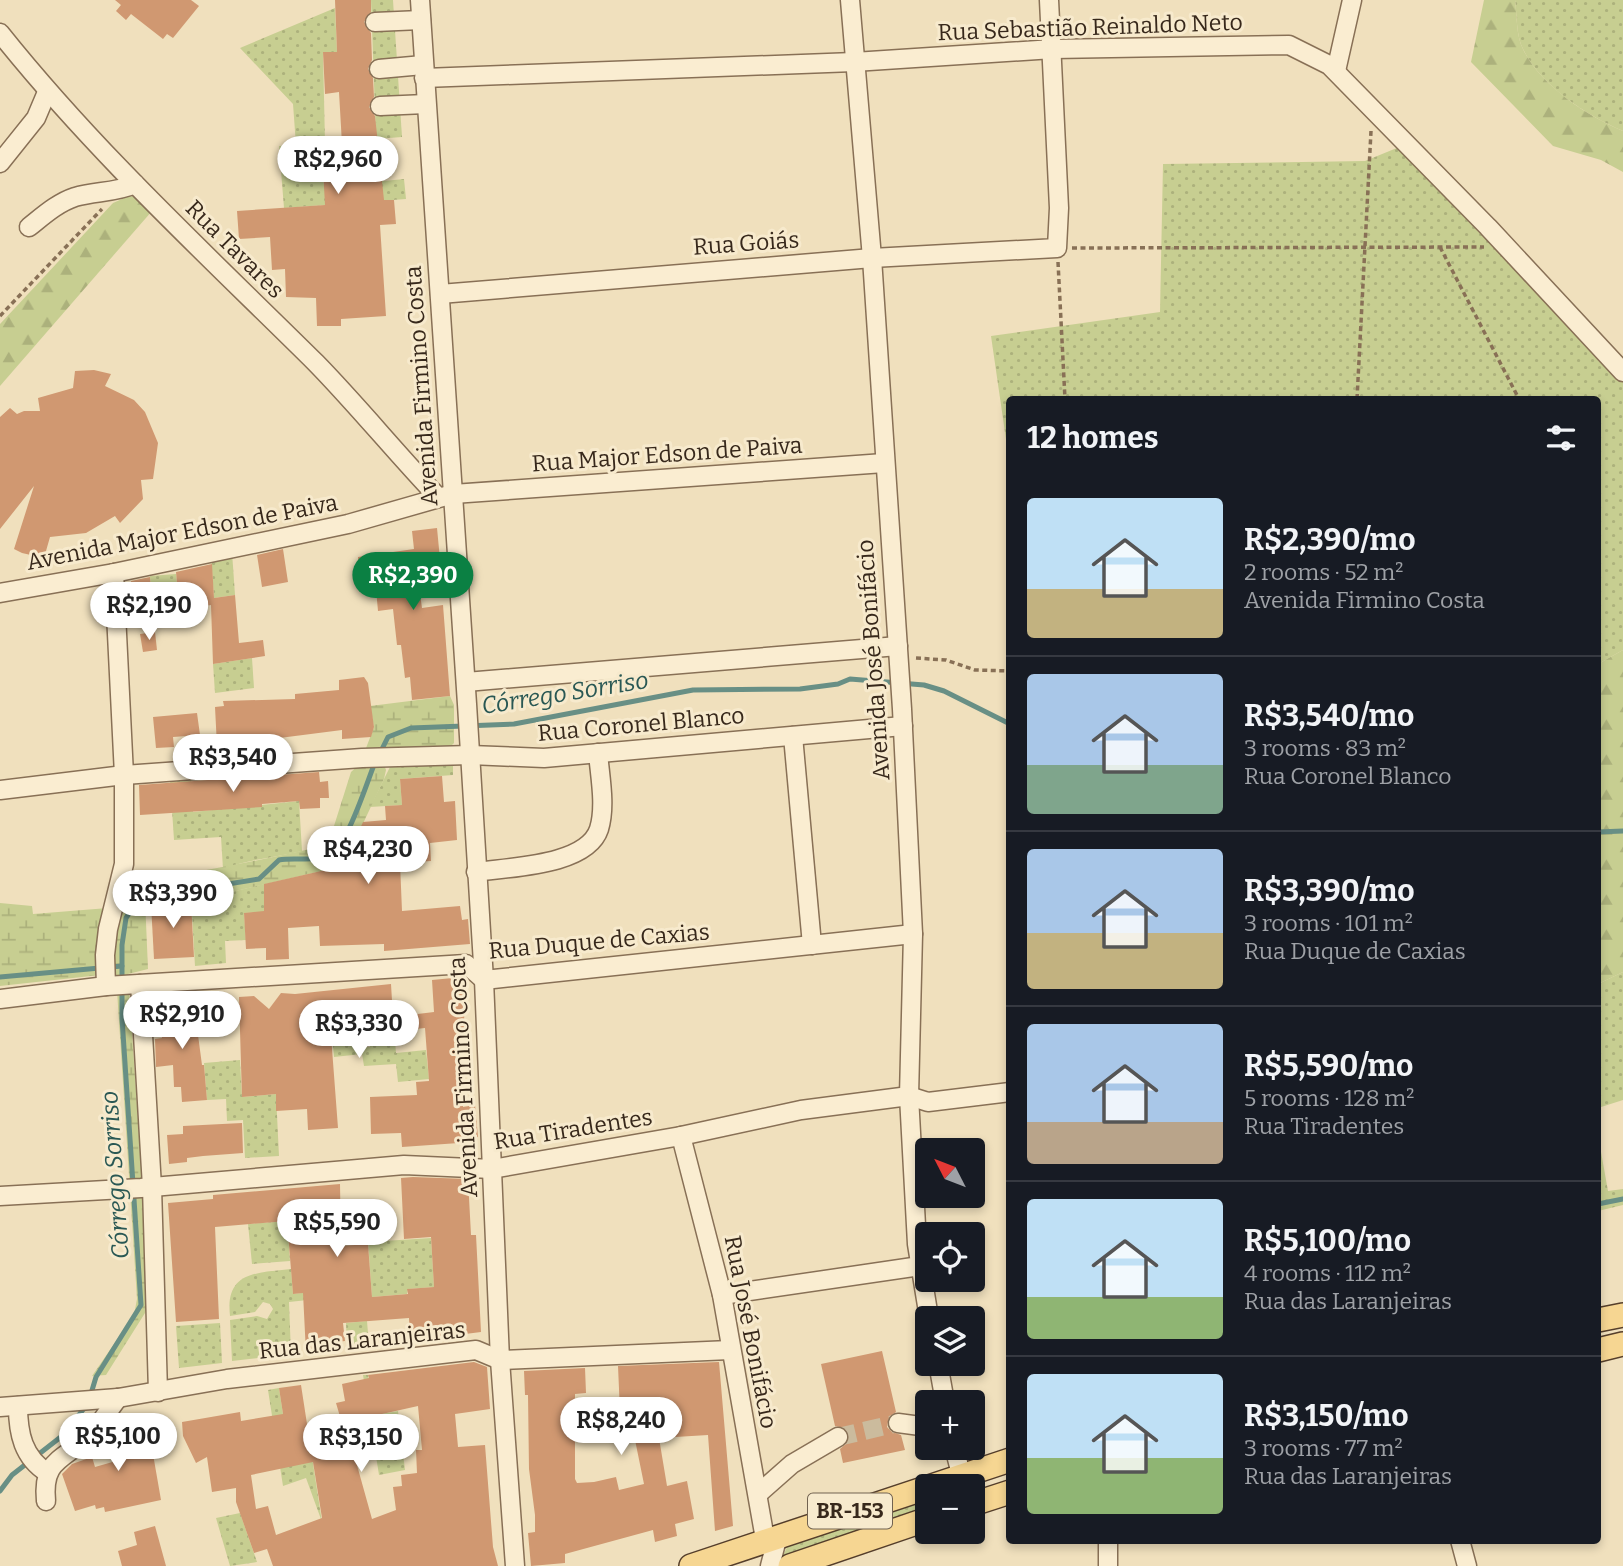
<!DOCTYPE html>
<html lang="en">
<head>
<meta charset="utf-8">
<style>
	body { margin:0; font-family:Bitter,serif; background:#242831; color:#f1f3f6; height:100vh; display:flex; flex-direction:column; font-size:26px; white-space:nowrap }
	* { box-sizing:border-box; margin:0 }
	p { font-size:23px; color:#9ea1a6 }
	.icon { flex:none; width:38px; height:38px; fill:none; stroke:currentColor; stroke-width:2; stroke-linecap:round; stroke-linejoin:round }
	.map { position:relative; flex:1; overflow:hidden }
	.sheet { position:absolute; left:1006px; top:396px; width:595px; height:1148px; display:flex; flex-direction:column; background:#171b24; border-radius:7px; box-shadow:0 4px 10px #0003 }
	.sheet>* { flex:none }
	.needle { width:46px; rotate:312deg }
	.buttons { position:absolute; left:915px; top:1138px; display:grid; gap:14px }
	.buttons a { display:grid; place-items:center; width:70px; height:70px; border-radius:7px; background:#171b24; box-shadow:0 4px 10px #0003; font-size:35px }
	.price { position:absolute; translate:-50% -60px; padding:0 16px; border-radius:24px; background:#fff; color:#222; font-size:23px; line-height:46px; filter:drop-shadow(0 2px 4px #0008) }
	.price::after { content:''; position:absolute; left:50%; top:42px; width:21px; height:16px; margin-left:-10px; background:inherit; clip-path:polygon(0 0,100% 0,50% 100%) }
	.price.current { background:#0b8043; color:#fff }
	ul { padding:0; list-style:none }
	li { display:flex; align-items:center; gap:21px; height:175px; padding:0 21px }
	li+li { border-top:2px solid #363941 }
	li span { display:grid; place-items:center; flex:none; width:196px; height:140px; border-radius:7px; color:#555 }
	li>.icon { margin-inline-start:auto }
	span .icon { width:84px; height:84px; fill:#fffc; stroke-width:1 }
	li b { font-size:30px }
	h2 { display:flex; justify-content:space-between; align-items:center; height:84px; padding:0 21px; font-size:30px }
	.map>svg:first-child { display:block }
	.green { fill:url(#green-dots) }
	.forest { fill:url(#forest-firs) }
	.wetland { fill:url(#wetland-marsh) }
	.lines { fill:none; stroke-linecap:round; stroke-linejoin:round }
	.stream { stroke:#688f85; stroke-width:5 }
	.building { fill:#d09871; fill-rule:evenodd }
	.minor-tunnel { stroke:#cbbb9d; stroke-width:18; stroke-dasharray:18 9; stroke-linecap:butt }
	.minor-casing { stroke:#887056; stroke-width:21 }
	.major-casing { stroke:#553e2b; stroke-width:26 }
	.path { stroke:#887056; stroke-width:3.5; stroke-dasharray:5 3.5; stroke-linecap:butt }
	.minor { stroke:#faedd1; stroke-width:18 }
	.major { stroke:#f6d692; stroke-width:23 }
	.labels { text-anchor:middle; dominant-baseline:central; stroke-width:6; stroke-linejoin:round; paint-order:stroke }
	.shield { fill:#f7eacd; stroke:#716250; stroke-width:2 }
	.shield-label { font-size:21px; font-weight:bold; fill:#37281b }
	.street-label { font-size:23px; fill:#37281b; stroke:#f7eacd }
	.water-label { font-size:24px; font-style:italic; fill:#2a5854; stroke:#f7eacd }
</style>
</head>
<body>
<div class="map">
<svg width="1623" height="1566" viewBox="0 0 1623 1566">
	<defs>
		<pattern id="green-dots" width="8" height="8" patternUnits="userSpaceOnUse" patternTransform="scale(1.75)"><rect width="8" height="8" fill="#c7ce91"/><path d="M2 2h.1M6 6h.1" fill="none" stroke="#acb17c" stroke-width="1.8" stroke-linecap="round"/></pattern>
		<pattern id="forest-firs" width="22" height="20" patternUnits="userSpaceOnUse" patternTransform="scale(1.75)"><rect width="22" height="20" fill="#c7ce91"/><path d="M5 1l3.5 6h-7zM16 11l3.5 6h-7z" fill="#acb17c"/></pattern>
		<pattern id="wetland-marsh" width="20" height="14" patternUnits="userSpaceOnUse" patternTransform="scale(1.75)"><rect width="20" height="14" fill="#c7ce91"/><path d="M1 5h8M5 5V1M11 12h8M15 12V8" fill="none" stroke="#acb17c"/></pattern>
	</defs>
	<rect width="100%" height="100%" fill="#f0e0bd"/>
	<g class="green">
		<polygon points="371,0 393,0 402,137 376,139"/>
		<path d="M1515,0H1623V131C1586,115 1541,86 1523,49C1516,36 1517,14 1515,0Z"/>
		<polygon points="335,8 337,52 323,52 325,143 321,144 324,187 404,179 406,199 284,208 279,146 296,145 293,104 240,48"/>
		<polygon points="1409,143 1623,372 1623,650 1598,664 1598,399 1010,399 1010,467 991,336 1160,312 1163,164 1365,161"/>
		<polygon points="232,552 235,595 214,598 211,556"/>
		<polygon points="176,574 180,610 133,617 132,593 151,591 150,576"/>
		<polygon points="252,658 254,688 215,693 213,664"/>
		<polygon points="453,762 453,775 400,779 402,805 370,807 390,767"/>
		<path d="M191,779L193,812L299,801L302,851C275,858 248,859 223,869L221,837L174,840L170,780Z"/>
		<polygon points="264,884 265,912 244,913 246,940 225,941 226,963 195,966 191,896 223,894"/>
		<polygon points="1623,972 1623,1100 1598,1108 1598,984"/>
		<polygon points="357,1006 362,1047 370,1047 370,1043 395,1040 396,1053 426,1050 429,1079 398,1082 396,1064 364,1066 362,1054 334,1057 330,1009"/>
		<polygon points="240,1060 242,1097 276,1094 279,1156 245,1158 243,1120 227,1121 226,1099 207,1100 204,1063"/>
		<polygon points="1598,1135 1608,1191 1623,1189 1623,1205 1598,1211"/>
		<polygon points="287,1221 290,1261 252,1264 248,1224"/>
		<polygon points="431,1238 434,1287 408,1289 407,1294 372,1297 368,1242"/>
		<path d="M291,1269L293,1294L344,1288L345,1296L289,1302L291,1354L232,1361L230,1320L257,1316L267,1319L273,1309L270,1304L263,1302L255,1312L230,1316C225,1271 257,1273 291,1269Z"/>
		<polygon points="367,1321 369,1345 347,1348 346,1323"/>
		<polygon points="220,1323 222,1363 179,1368 176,1326"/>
		<polygon points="363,1375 368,1375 375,1415 398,1411 405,1470 379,1475"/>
		<polygon points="279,1388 288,1447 310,1444 322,1522 306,1478 283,1486 268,1390"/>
		<polygon points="927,1497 927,1507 782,1558 787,1547 803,1538"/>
		<polygon points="240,1513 257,1562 230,1566 216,1518"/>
	</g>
	<g class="forest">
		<path d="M1484,0H1515C1517,14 1516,36 1523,49C1540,85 1587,116 1623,131V172L1601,160L1553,146L1471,62Z"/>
		<polygon points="129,196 136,197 152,211 0,386 0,324 113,203"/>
		<polygon points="1623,650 1623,972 1598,984 1598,664"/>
	</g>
	<g class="wetland">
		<path d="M450,696L454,705V743L451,746L399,749L383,762L386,770L384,779L343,866L223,894L145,899L148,969L128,974L150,1297L145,1313L106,1375L92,1376L134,1315L137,1299L116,975L113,973C113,946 113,903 132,882C198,873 262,860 328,845L351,772L360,764L374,727L370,706Z"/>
		<polygon points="0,903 32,906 33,914 108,908 100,975 0,986"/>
	</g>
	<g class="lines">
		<g class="stream">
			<polyline points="380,753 388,737 411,728 514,724 693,690 800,689 838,684 850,679 924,685 944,691 1010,724"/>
			<polyline points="1598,832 1623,831"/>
			<polyline points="0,977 122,966"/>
			<polyline points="1598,1204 1623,1199"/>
			<path d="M90,1397L96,1377L141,1305L122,1018V945L126,918L142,894L153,890L203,888L259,879L279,860C293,857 316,862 329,856C346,849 368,780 375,762"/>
			<polyline points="0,1491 12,1475 62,1436 86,1406"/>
		</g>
	</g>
	<g class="building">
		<polygon points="115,0 191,0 199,6 173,38 167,34 163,39 131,14 126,20 116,11 121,5"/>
		<polygon points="335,0 371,0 371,12 364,22 371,33 372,60 368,69 373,78 374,97 369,107 375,116 384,200 394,200 396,224 380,225 386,316 341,319 341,326 317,326 316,298 286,297 285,269 272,270 270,237 239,239 237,211 325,205 322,150 333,149 332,144 342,144 339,92 325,94 323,52 337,52"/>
		<polygon points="94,370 111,374 105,386 134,400 145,412 158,443 153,479 141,480 143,499 120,523 115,516 86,533 50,537 44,558 22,553 14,549 34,486 0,529 0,417 10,408 17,414 24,411 40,411 38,398 73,388 75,371"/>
		<polygon points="437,528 441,570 417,572 422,608 443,605 450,696 412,700 410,677 405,678 401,645 397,645 393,609 378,611 375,578 359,580 358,557 414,549 412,531"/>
		<polygon points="283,549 288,582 262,587 257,555"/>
		<polygon points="212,564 214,598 235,595 239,643 263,640 265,656 213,664 211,605 195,608 194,594 178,595 176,572"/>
		<polygon points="150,577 151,591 132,593 131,581"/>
		<polygon points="155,632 157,650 143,652 140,634"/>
		<polygon points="364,677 368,683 374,727 371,737 342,739 342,730 217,746 215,707 224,706 223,701 295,699 295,694 339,690 339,680"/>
		<polygon points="197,713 200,735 173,737 174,747 156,748 153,717"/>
		<polygon points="319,772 320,782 328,781 329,798 320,798 320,808 300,809 299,801 262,804 262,807 140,815 139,785"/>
		<polygon points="442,776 444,802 455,801 457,840 430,843 431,861 400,863 402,911 460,906 462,920 468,919 470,944 384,951 384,944 320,946 319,926 288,928 289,959 266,960 266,948 246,949 244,913 264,911 264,884 343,866 363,822 386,820 385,806 402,805 400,779"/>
		<polygon points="191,902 194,957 154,959 151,904"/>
		<polygon points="463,977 466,1076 461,1076 463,1107 475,1105 478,1137 473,1138 473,1142 402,1147 401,1133 371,1134 370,1097 417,1095 416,1082 429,1081 425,1028 378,1033 379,1042 362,1044 358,1006 329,1009 338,1128 308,1130 307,1109 276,1111 276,1094 242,1097 239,997 254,996 269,1009 281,993 295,994 391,984 393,1017 434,1012 432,980"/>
		<polygon points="194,1005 202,1065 204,1065 207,1100 182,1102 181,1087 174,1087 173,1065 156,1067 155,1039 162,1038 158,1008"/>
		<polygon points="242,1123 243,1153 203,1156 187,1158 187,1162 169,1164 167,1135 183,1134 183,1126"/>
		<polygon points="413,1177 468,1179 471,1235 476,1235 481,1332 410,1341 409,1318 343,1323 345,1341 331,1343 331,1350 306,1353 303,1293 293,1294 287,1221 215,1227 219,1319 176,1322 168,1203 213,1199 213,1195 340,1184 341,1246 368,1244 372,1297 408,1294 407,1289 434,1287 431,1237 404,1239 401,1178"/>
		<polygon points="882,1351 896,1412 889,1417 887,1427 892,1432 901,1435 905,1450 843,1463 840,1449 847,1443 849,1436 844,1428 835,1426 821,1364"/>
		<path d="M474,1362L487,1367L490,1409L455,1414L458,1447L485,1445L493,1547L498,1566H273L267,1549L254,1553L236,1502V1488L212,1492L207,1457L196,1463L183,1436L182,1422L240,1412L241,1421L283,1414L279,1388L301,1385L307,1424L341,1420L336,1403L345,1401L342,1384L369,1378L368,1375ZM418,1406L422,1450H416L417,1473L401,1475L402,1486L393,1487L396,1510L372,1519L355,1458L371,1455L364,1418ZM313,1462L322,1518L276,1535L268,1506L256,1509L251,1475Z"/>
		<polygon points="719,1362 733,1526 715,1531 708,1435 659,1438 667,1486 687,1481 694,1519 675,1524 677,1536 655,1542 653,1530 565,1554 565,1563 531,1566 528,1533 535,1532 535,1515 529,1469 528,1395 525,1395 524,1371 585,1368 586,1393 575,1394 575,1479 577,1483 594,1482 616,1477 619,1490 644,1484 634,1435 621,1435 618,1366"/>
		<polygon points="146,1414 161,1500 105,1512 104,1507 96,1509 95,1505 75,1511 62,1474 72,1464 92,1457 95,1467 123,1459 118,1428 124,1427 122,1418"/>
		<polygon points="155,1526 166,1566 122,1566 118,1551 137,1545 134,1532"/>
	</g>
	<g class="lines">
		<polyline class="minor-tunnel" points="838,1437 898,1423"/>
		<defs>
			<g id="minor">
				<polyline points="420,0 467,704 484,980 500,1360 515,1566"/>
				<polyline points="850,0 872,258 902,709 913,934 909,1096 917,1244 929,1318"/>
				<polyline points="375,22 421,20"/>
				<path d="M0,33C95,152 208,256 316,363C358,406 396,453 438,497"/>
				<polyline points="379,69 423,65"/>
				<polyline points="1336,71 1352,0"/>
				<polyline points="424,78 854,62 1053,49 1289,45 1329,65 1488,227 1623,372"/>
				<polyline points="380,106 426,104"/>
				<polyline points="0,163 36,118 47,92"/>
				<path d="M29,227C43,216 57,203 75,197C95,191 115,193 135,184"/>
				<polyline points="440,294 872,258 1057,248 1059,208 1049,0"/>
				<polyline points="0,593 114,573 348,524 453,494 884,463"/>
				<polyline points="466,682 898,646"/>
				<polyline points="793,736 812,945"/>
				<polyline points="0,790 124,775 362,758 470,755 544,758 903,726"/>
				<path d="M476,872C509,867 587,866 599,829C606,806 600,777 598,753"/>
				<polyline points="140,984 152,1187 158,1392"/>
				<polyline points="106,986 105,955 108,929 124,864 124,775 114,573"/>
				<polyline points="0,999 106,986 466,964 484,980 913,934"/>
				<polyline points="681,1136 722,1295 765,1539"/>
				<polyline points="0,1196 141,1188 404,1165 492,1169 681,1136 801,1110 909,1096 928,1102 1010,1092"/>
				<polyline points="722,1295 920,1266"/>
				<polyline points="938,1363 945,1402"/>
				<path d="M18,1406C18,1433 23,1458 48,1473"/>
				<polyline points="0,1407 118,1398 227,1379 476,1350 500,1360 730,1350"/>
				<polyline points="898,1423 928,1427"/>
				<polyline points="954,1447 964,1486"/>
				<polyline points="758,1494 792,1464 838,1437"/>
				<path d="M46,1501C42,1460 62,1461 88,1437C99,1426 108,1411 118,1398"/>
				<polyline points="1460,1540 1467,1566"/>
				<polyline points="770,1566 776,1543 787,1532"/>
				<polyline points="1108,1566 1108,1540"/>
			</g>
			<g id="major">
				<polyline points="1598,1320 1623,1315"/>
				<polyline points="1598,1350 1623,1344"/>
				<polyline points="973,1504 1010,1492"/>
				<polyline points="691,1566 1010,1460"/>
				<polyline points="790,1566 928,1519"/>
			</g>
		</defs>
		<use href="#minor" class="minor-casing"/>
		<use href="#major" class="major-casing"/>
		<g class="path">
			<polyline points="1440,247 1519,399"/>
			<polyline points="1072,248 1484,247"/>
			<polyline points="1058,262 1065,399"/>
			<polyline points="0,316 102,209"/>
			<polyline points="1357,399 1371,131"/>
			<polyline points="916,658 946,660 975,670 1010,671"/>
		</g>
		<use href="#minor" class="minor"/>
		<use href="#major" class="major"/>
	</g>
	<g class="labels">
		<rect class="shield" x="808" y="1493.5" width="84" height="35" rx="5"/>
		<g class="shield-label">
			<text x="850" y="1511">BR-153</text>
		</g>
		<g class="street-label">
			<text transform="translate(1090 27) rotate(-2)">Rua Sebastião Reinaldo Neto</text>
			<text transform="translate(746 243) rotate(-4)">Rua Goiás</text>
			<text transform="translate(235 249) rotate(45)">Rua Tavares</text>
			<text transform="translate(421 386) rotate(-94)">Avenida Firmino Costa</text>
			<text transform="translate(667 454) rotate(-4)">Rua Major Edson de Paiva</text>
			<text transform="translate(182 532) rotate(-11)">Avenida Major Edson de Paiva</text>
			<text transform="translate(873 660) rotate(-94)">Avenida José Bonifácio</text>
			<text transform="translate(641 724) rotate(-5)">Rua Coronel Blanco</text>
			<text transform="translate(599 941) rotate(-5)">Rua Duque de Caxias</text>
			<text transform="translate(463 1077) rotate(-93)">Avenida Firmino Costa</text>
			<text transform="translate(573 1129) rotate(-9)">Rua Tiradentes</text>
			<text transform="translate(751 1332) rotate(79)">Rua José Bonifácio</text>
			<text transform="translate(362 1340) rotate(-6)">Rua das Laranjeiras</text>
		</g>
		<g class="water-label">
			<text transform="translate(565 693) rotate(-9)">Córrego Sorriso</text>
			<text transform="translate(115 1175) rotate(-94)">Córrego Sorriso</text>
		</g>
	</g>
</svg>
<div class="buttons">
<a><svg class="needle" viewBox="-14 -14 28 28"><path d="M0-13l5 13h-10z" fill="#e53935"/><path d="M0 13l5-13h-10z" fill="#9ea1a6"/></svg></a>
<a><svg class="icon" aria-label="locate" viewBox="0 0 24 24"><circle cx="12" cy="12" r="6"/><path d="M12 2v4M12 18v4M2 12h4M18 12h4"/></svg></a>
<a><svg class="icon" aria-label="layers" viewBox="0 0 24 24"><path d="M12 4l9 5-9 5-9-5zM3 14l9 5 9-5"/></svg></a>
<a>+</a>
<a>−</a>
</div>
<b class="price" style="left:338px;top:196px">R$2,960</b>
<b class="price current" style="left:413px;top:612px">R$2,390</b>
<b class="price" style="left:149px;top:642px">R$2,190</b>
<b class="price" style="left:233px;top:794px">R$3,540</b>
<b class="price" style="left:368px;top:886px">R$4,230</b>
<b class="price" style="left:173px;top:930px">R$3,390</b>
<b class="price" style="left:182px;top:1051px">R$2,910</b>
<b class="price" style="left:359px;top:1060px">R$3,330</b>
<b class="price" style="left:337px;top:1259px">R$5,590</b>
<b class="price" style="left:621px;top:1457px">R$8,240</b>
<b class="price" style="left:118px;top:1473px">R$5,100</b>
<b class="price" style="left:361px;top:1474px">R$3,150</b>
<section class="sheet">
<h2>12 homes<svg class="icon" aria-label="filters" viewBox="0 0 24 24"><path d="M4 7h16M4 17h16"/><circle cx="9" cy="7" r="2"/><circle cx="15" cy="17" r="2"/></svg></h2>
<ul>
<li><span style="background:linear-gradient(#bfe0f5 65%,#c2b280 0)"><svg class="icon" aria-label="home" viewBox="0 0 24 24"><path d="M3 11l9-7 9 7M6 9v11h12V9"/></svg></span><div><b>R$2,390/mo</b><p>2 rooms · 52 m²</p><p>Avenida Firmino Costa</p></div></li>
<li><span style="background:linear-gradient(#a9c7e8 65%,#7fa58c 0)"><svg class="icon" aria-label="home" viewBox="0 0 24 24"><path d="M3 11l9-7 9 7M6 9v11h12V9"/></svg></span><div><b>R$3,540/mo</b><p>3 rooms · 83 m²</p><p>Rua Coronel Blanco</p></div></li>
<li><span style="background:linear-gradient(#a9c7e8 60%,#c2b280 0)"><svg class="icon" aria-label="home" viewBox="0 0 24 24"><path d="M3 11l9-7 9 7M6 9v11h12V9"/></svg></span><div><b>R$3,390/mo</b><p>3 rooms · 101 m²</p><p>Rua Duque de Caxias</p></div></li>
<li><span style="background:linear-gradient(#a9c7e8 70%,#b9a48a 0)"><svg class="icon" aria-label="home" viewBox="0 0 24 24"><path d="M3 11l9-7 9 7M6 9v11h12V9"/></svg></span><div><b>R$5,590/mo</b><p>5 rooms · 128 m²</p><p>Rua Tiradentes</p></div></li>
<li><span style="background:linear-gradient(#bfe0f5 70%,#8fb573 0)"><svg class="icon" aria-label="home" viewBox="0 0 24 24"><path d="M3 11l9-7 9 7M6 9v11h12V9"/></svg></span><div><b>R$5,100/mo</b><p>4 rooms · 112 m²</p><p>Rua das Laranjeiras</p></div></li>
<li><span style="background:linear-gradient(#bfe0f5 60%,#8fb573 0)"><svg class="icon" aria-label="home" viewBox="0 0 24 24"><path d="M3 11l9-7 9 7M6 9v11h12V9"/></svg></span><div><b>R$3,150/mo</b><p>3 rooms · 77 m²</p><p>Rua das Laranjeiras</p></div></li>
</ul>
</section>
</div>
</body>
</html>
